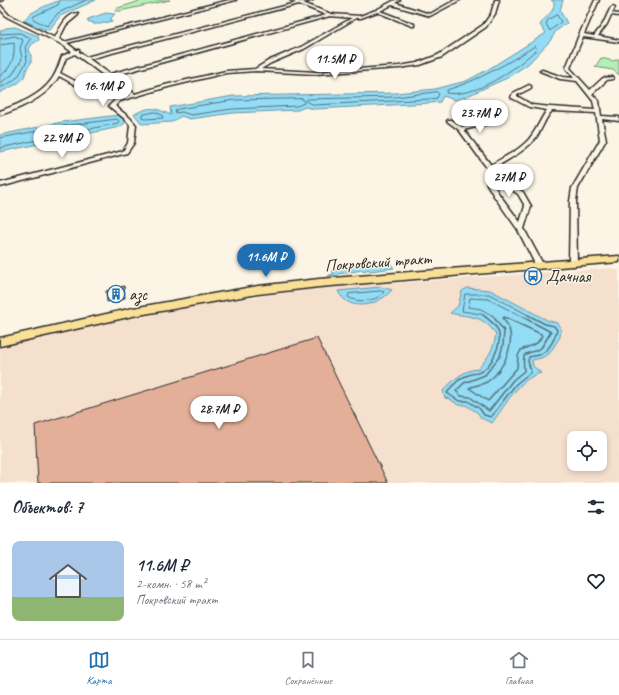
<!DOCTYPE html>
<html lang="ru">
<head>
<meta charset="utf-8">
<style>
	body { margin:0; font-family:Caveat,sans-serif; background:#f6f6f7; color:#1f2937; height:100vh; display:flex; flex-direction:column; font-size:15px; white-space:nowrap }
	* { box-sizing:border-box; margin:0 }
	p { font-size:13px; color:#747a83 }
	.icon { flex:none; width:22px; height:22px; fill:none; stroke:currentColor; stroke-width:2; stroke-linecap:round; stroke-linejoin:round }
	.map { position:relative; height:483px; overflow:hidden }
	.drawer { display:flex; flex-direction:column; background:#fff; flex:1 }
	.drawer>* { flex:none }
	.tools { position:absolute; left:567px; top:431px; display:grid; gap:8px }
	.tools a { display:grid; place-items:center; width:40px; height:40px; border-radius:8px; background:#fff; box-shadow:0 2px 6px #0003; font-size:20px }
	.price { position:absolute; translate:-50% -34px; padding:0 9px; border-radius:14px; background:#fff; color:#222; font-size:13px; line-height:26px; filter:drop-shadow(0 1px 2px #0008) }
	.price::after { content:''; position:absolute; left:50%; top:24px; width:12px; height:9px; margin-left:-6px; background:inherit; clip-path:polygon(0 0,100% 0,50% 100%) }
	.price.active { background:#1f6fb2; color:#fff }
	ul { padding:0; list-style:none }
	li { display:flex; align-items:center; gap:12px; height:100px; padding:0 12px }
	li+li { border-top:1px solid #e0e1e3 }
	li span { display:grid; place-items:center; flex:none; width:112px; height:80px; border-radius:8px; color:#555 }
	li>.icon { margin-inline-start:auto }
	span .icon { width:48px; height:48px; fill:#fffc; stroke-width:1 }
	li b { font-size:17px }
	h2 { display:flex; justify-content:space-between; align-items:center; height:48px; padding:0 12px; font-size:17px }
	.tab-bar { display:flex; justify-content:space-around; align-items:center; height:56px; border-top:1px solid #e0e1e3; background:#fff; font-size:11px; color:#747a83 }
	.tab-bar a { display:grid; justify-items:center; gap:2px }
	.tab-bar .active { color:#1f6fb2 }
	.map>svg:first-child { display:block }
	.built { fill:#f5e0ce; fill-rule:evenodd }
	.green { fill:#b4f0b6; stroke:#708e70 }
	.water { fill:#93dcf5; stroke:#6995a4 }
	.lines { fill:none; stroke-linecap:round; stroke-linejoin:round }
	.shore-far1 { stroke:#55727c; stroke-width:1 }
	.shore { stroke:#55727c; stroke-width:1.5 }
	.building { fill:#e4af98; stroke:#2b2b2b }
	.minor-casing { stroke:#2b2b2b; stroke-width:3 }
	.major-casing { stroke:#2b2b2b; stroke-width:3 }
	.minor { fill:#fcf5e5; fill-rule:evenodd }
	.major { fill:#fadf96; fill-rule:evenodd }
	.labels { text-anchor:middle; dominant-baseline:central; stroke-width:3; stroke-linejoin:round; paint-order:stroke }
	.street-label { font-size:17px; fill:#2b2b2b; stroke:#fcf5e5 }
	.poi-label { font-size:17px; fill:#2b2b2b; stroke:#fcf5e5; text-anchor:start }
</style>
</head>
<body>
<div class="map">
<svg width="619" height="483" viewBox="0 0 619 483">
	<rect width="100%" height="100%" fill="#fcf5e5"/>
	<filter id="ink" filterUnits="userSpaceOnUse"><feTurbulence type="fractalNoise" baseFrequency=".025" numOctaves="2"/><feDisplacementMap in="SourceGraphic" scale="8" xChannelSelector="R" yChannelSelector="G"/><feConvolveMatrix kernelMatrix="1 2 1 2 8 2 1 2 1" color-interpolation-filters="sRGB"/></filter>
	<g filter="url(#ink)">
		<path class="built" d="M611,268L619,271V483H0V348L45,335L202,305L311,289ZM574,438H600V464H574Z"/>
		<g class="green">
			<polygon points="143,0 170,0 120,11 115,11 115,9"/>
			<polygon points="601,58 613,61 619,59 619,75 613,70 595,67"/>
		</g>
		<g class="water">
			<path d="M60,0H96L60,16L49,30C41,30 32,23 24,21C27,12 51,4 60,0Z"/>
			<path d="M551,0H563L560,11L567,23L556,31L550,41L528,64L507,78L465,97L455,100L443,96L440,102L430,103L315,109L305,107L298,110L233,113L190,119L181,116L172,122L142,124L134,114C152,106 153,107 171,115L170,107L233,96L396,93L435,89L466,81L487,70L546,33L540,25C545,16 555,13 554,2Z"/>
			<polygon points="106,13 115,14 111,18 112,21 100,24 93,24 93,22 89,22 87,21 88,19"/>
			<path d="M15,27L38,36L39,40L32,44L29,49L31,55V63C25,70 27,70 24,77C19,85 7,88 0,93V38L2,36L0,35V31L6,28Z"/>
			<polygon points="119,115 126,120 124,124 120,127 0,152 0,135 62,122"/>
			<path d="M390,263L394,268L370,271L368,269L365,271L363,270L338,274L337,276L334,275L328,276L334,273L332,270H337L339,268C349,266 358,265 369,265C375,265 383,266 390,263Z"/>
			<path d="M381,287L392,290C379,305 349,314 338,291Z"/>
			<path d="M467,288L490,290L547,320L557,323L561,329L560,337L549,354L541,358L532,360L533,366L541,373C519,378 505,406 492,423L481,418L478,413L466,405H458L450,399L445,398L443,391C453,380 463,370 478,369C489,356 493,351 496,334C481,314 472,318 450,313L458,306L462,291Z"/>
		</g>
		<g class="lines">
			<g class="shore-far1">
				<polyline points="60,0 58,5 34,16 33,19 47,26 58,13 86,0"/>
				<polygon points="557,15 561,22 550,31 546,24 548,20"/>
				<polyline points="0,34 20,33 31,38 25,47 27,61 19,75 13,81 0,88"/>
				<polyline points="0,39 15,36 23,40 20,48 22,59 12,75 0,83"/>
				<path d="M0,45L14,43C15,57 12,68 0,76"/>
				<path d="M535,46L537,49C515,69 477,98 446,93L447,90C479,80 507,64 535,46Z"/>
				<polygon points="437,92 439,94 437,98 430,99 315,105 305,101 307,99 396,97"/>
				<polygon points="303,99 304,103 297,106 232,109 191,115 182,112 176,113 175,111 178,109 234,100"/>
				<polygon points="155,112 162,115 163,118 144,119 142,117 142,115"/>
				<polyline points="0,138 63,126 117,119 119,121 118,123 0,148"/>
				<path d="M381,291L384,292C377,302 357,303 348,297L349,294Z"/>
				<polyline points="485,316 481,314 462,311 465,294 489,294 530,316"/>
				<polyline points="493,316 481,309 468,307 470,298 488,299 521,316"/>
			</g>
			<g class="shore">
				<path d="M483,315C489,320 498,326 499,334C501,346 491,367 480,372C478,374 474,373 471,374C461,377 453,384 447,393L459,401H468L480,409L484,415L491,417L516,384L531,372L528,361L529,357C532,356 536,356 539,355C549,351 555,339 557,330L554,326L545,324L528,315"/>
				<path d="M492,315L504,331L503,345L500,356L485,375L464,383L456,391L461,396L470,397L489,411L513,380L524,371C522,347 525,357 541,348L551,332L519,315"/>
				<path d="M504,317L541,334L542,336L537,343L521,350L518,356L517,368L488,401L469,388C475,385 481,385 487,382C505,369 520,337 503,319Z"/>
			</g>
		</g>
		<g class="building">
			<polygon points="124,286 125,298 107,302 106,291"/>
			<polygon points="317,338 388,483 38,483 35,425"/>
		</g>
		<g class="lines">
			<defs>
				<g id="minor">
					<polygon points="0,0 3,0 1,1"/>
					<path d="M229,0H236L67,43L76,50H79V52L86,57L296,3L290,0H295L300,2L313,0L303,3L331,14L360,16L376,10L395,0H400L395,3L430,14L455,0H460L430,16L392,5L380,11L414,24V26H412L377,12L361,18H356L304,49L271,63L261,69L316,72L399,66L417,63L438,55L483,25L491,14L495,0H499L495,14L486,27L442,57L420,65L399,68L316,74L256,71L226,73L168,87L120,101L115,106L130,118L136,125L134,143L127,153L0,187V183L123,151L128,143L130,125L126,120L109,106L116,99L130,95L75,54L66,58L60,73L94,91V93H90L59,76C47,97 22,108 0,115V111C19,104 40,96 52,79C57,72 59,64 62,56L72,52L61,44L7,17L0,9V5L9,15L55,38C60,28 66,14 78,13V15L66,25L59,39L64,42ZM299,4L326,15L110,74L89,59ZM330,16L352,18L301,47L268,61L255,69L226,71L165,85L135,94L113,76Z"/>
					<path d="M595,0H599L584,34L594,36L603,24L611,7L613,6L615,7L612,13L619,14V16L611,15L607,24L598,36L619,40V42L583,37L570,68L590,90L603,78L613,77V79L607,80L592,94L599,101L601,116L619,117V121L602,119L606,140L578,188L576,201L577,263L576,265L573,266L569,263L570,201L572,188L600,140L596,113L552,111C544,119 542,131 534,140C524,152 507,160 494,168L507,182L523,192L531,206L524,229L544,266L543,268H537L518,230L494,196L487,184V168L459,130L447,121L448,120H452L462,127L493,119L495,120V122L464,130L491,165C505,156 523,149 532,135C538,127 541,118 547,110L529,107L512,98L511,97L513,93L529,85L531,86V88L517,95V96L532,105L551,107L595,110L593,101L577,81L560,79L540,71L542,70L563,77L574,78L566,68L579,35ZM493,175L503,184L518,194L525,206L520,222L499,194L493,184Z"/>
				</g>
				<polygon id="major" points="619,256 619,262 319,287 258,294 133,316 0,346 0,338 133,308 258,286 319,279"/>
			</defs>
			<use href="#minor" class="minor-casing"/>
			<use href="#major" class="major-casing"/>
			<use href="#minor" class="minor"/>
			<use href="#major" class="major"/>
		</g>
	</g>
	<defs>
		<symbol id="bus-ring" viewBox="-11 -11 22 22"><circle r="9.5" fill="#fcf5e5" stroke="#1f6fb2" stroke-width="1.5"/><path d="M-5-6H5V4H4V6H2V4H-2V6H-4V4H-5ZM-3.5-4V0h7V-4ZM-3.5 1.2v1.5H-2V1.2ZM2 1.2v1.5H3.5V1.2Z" fill="#1f6fb2"/></symbol>
		<symbol id="building-ring" viewBox="-11 -11 22 22"><circle r="9.5" fill="#fcf5e5" stroke="#1f6fb2" stroke-width="1.5"/><path d="M-4-6H4V6H1V3H-1V6H-4ZM-2.5-4.3h1.7v1.8h-1.7ZM.8-4.3h1.7v1.8H.8ZM-2.5-1h1.7V.8h-1.7ZM.8-1h1.7V.8H.8Z" fill="#1f6fb2"/></symbol>
	</defs>
	<g fill-rule="evenodd">
		<use href="#bus-ring" x="523" y="266" width="20" height="20"/>
		<use href="#building-ring" x="106" y="284" width="20" height="20"/>
	</g>
	<g class="labels">
		<g class="street-label">
			<text transform="translate(378 262) rotate(-4)">Покровский тракт</text>
		</g>
		<g class="poi-label">
			<text x="546" y="276">Дачная</text>
			<text x="129" y="294">азс</text>
		</g>
	</g>
</svg>
<div class="tools">
<a><svg class="icon" aria-label="locate" viewBox="0 0 24 24"><circle cx="12" cy="12" r="6"/><path d="M12 2v4M12 18v4M2 12h4M18 12h4"/></svg></a>
</div>
<b class="price" style="left:335px;top:80px">11.5M ₽</b>
<b class="price" style="left:103px;top:107px">16.1M ₽</b>
<b class="price" style="left:480px;top:134px">23.7M ₽</b>
<b class="price" style="left:62px;top:159px">22.9M ₽</b>
<b class="price" style="left:509px;top:198px">27M ₽</b>
<b class="price active" style="left:266px;top:278px">11.6M ₽</b>
<b class="price" style="left:219px;top:430px">28.7M ₽</b>
</div>
<section class="drawer">
<h2>Объектов: 7<svg class="icon" aria-label="filters" viewBox="0 0 24 24"><path d="M4 7h16M4 17h16"/><circle cx="9" cy="7" r="2"/><circle cx="15" cy="17" r="2"/></svg></h2>
<ul>
<li><span style="background:linear-gradient(#a9c7e8 70%,#8fb573 0)"><svg class="icon" aria-label="home" viewBox="0 0 24 24"><path d="M3 11l9-7 9 7M6 9v11h12V9"/></svg></span><div><b>11.6M ₽</b><p>2-комн. · 58 m²</p><p>Покровский тракт</p></div><svg class="icon" aria-label="heart" viewBox="0 0 24 24"><path d="M12 20l-8-8c-3-5 5-10 8-4 3-6 11-1 8 4z"/></svg></li>
</ul>
</section>
<nav class="tab-bar">
<a class="active"><svg class="icon" aria-label="map" viewBox="0 0 24 24"><path d="M3 6l6-2 6 2 6-2v14l-6 2-6-2-6 2zM9 4v14M15 6v14"/></svg>Карта</a>
<a><svg class="icon" aria-label="saved" viewBox="0 0 24 24"><path d="M7 4h10v16l-5-4-5 4z"/></svg>Сохранённые</a>
<a><svg class="icon" aria-label="home" viewBox="0 0 24 24"><path d="M3 11l9-7 9 7M6 9v11h12V9"/></svg>Главная</a>
</nav>
</body>
</html>
